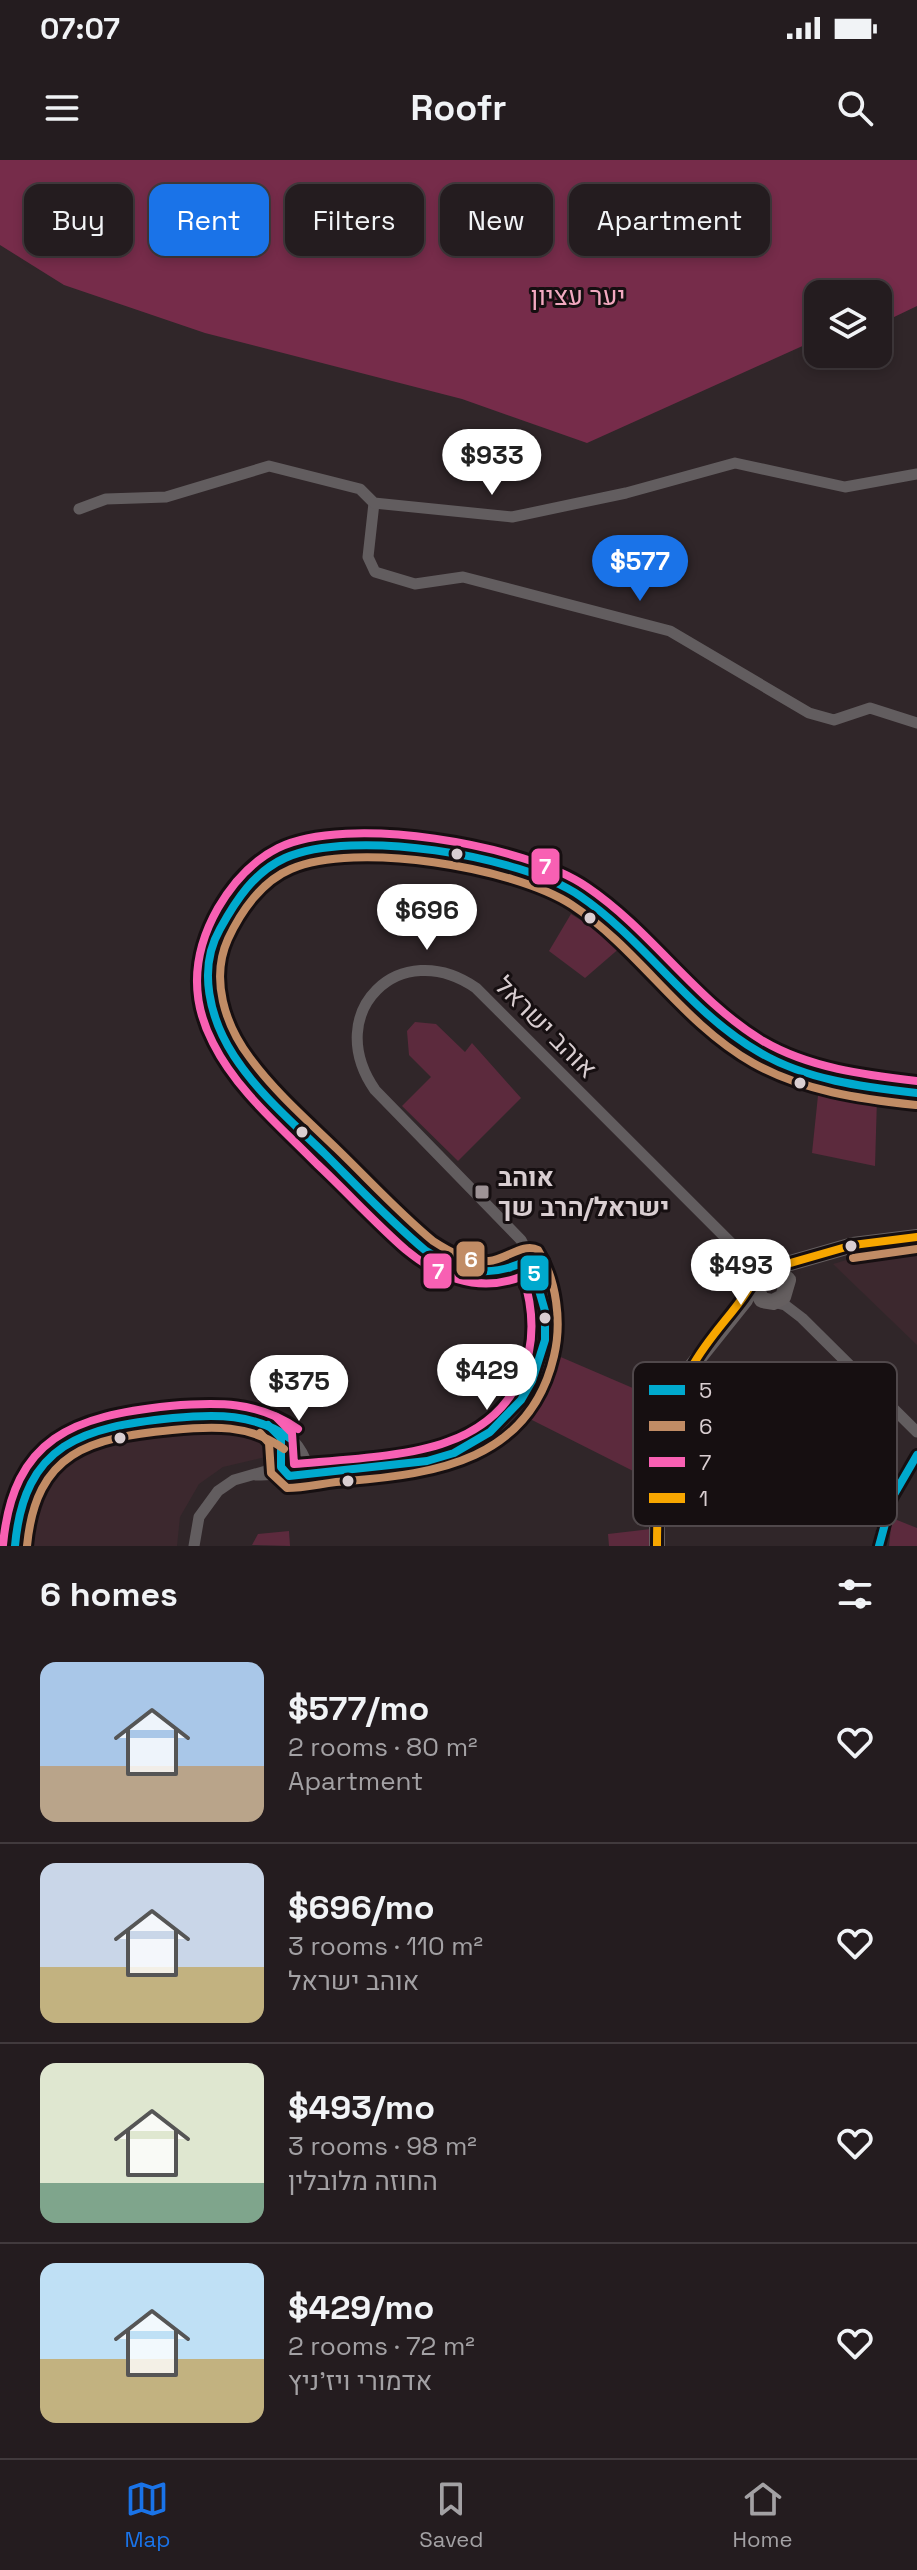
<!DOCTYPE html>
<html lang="en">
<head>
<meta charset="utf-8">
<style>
	body { margin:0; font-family:"Space Grotesk",Heebo,sans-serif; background:#30292c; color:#f1f3f6; height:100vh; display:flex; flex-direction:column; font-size:30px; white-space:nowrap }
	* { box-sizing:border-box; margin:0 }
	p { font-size:26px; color:#a3a1a4 }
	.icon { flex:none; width:44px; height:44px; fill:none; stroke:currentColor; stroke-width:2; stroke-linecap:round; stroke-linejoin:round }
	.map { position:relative; height:1386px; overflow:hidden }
	.panel { display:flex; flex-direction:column; background:#241c1f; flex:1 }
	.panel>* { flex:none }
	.banner { position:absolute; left:24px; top:24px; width:870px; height:72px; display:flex; gap:16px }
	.fabs { position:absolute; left:804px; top:120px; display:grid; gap:16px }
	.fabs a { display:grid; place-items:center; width:88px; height:88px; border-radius:16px; background:#241c1f; box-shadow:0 4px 12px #0003,0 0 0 2px #413a3d; font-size:40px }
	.price { position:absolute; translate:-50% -68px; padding:0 18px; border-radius:28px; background:#fff; color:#222; font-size:26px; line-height:52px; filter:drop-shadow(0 2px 4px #0008) }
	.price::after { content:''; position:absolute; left:50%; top:48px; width:24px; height:18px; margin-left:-12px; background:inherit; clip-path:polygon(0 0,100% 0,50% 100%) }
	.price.on { background:#1a73e8; color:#fff }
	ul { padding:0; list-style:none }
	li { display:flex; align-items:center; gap:24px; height:200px; padding:0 40px }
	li+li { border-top:2px solid #413a3d }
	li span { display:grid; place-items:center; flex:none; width:224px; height:160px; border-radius:16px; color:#555 }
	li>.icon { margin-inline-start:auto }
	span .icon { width:96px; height:96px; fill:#fffc; stroke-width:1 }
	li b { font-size:34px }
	h2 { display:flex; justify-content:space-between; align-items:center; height:96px; padding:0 40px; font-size:34px }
	.chip { padding:0 28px; border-radius:16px; background:#241c1f; box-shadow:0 4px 12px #0003,0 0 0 2px #413a3d; font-size:28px; line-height:72px }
	.chip.on { background:#1a73e8; color:#fff }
	.status { display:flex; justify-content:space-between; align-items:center; height:56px; padding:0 40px; background:#241c1f; direction:ltr }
	.status svg { height:22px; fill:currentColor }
	header { display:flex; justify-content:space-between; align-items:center; height:104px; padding:0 40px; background:#241c1f; font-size:36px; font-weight:600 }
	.tab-bar { display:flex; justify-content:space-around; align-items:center; height:112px; border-top:2px solid #413a3d; background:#241c1f; font-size:22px; color:#a3a1a4 }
	.tab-bar a { display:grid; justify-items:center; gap:4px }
	.tab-bar .on { color:#1a73e8 }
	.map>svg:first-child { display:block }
	.built { fill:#3c282e }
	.green { fill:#5c2a3d }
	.forest { fill:#762c4a }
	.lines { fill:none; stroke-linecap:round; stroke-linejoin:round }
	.street { stroke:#625d5f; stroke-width:11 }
	.secondary { stroke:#655f60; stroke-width:16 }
	.bus-1-casing { stroke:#160f11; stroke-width:14 }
	.bus-2-casing { stroke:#160f11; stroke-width:14 }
	.bus-3-casing { stroke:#160f11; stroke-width:14 }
	.bus-4-casing { stroke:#160f11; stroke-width:14 }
	.bus-1 { stroke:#00a9ce; stroke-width:8 }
	.bus-2 { stroke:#c18c65; stroke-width:8 }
	.bus-3 { stroke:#f860b3; stroke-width:8 }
	.bus-4 { stroke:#f7a600; stroke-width:8 }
	.bus-dot { fill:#d9ced1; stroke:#160f11; stroke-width:3 }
	.poi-dot { fill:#9e9396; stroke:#160f11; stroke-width:3 }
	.labels { text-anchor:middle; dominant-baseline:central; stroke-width:6; stroke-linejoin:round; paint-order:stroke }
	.park-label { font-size:26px; fill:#f2a9c0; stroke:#160f11 }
	.street-label { font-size:26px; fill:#d9ced1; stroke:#160f11 }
	.poi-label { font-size:26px; font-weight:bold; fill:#d9ced1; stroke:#160f11; text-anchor:start }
	.key { fill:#160f11; stroke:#50484b; stroke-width:2 }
	.key-label { font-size:22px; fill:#d9ced1 }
	.line-badge { stroke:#160f11; stroke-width:3 }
	.badge-label { font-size:22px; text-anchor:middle; font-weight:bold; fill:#fff }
</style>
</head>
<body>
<div class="status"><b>07:07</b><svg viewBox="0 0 49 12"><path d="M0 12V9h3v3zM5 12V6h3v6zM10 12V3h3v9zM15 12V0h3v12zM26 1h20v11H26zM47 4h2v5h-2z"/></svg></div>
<header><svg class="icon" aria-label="menu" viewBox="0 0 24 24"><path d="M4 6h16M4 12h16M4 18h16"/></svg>Roofr<svg class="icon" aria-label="search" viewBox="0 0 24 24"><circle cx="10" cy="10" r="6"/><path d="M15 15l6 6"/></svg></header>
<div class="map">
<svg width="917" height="1386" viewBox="0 0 917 1386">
	<rect width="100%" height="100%" fill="#302629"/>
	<g class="built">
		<polygon points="917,1089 917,1185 833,1104 863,1095"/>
		<polygon points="211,1258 264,1275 274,1285 270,1296 223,1307 199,1324 180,1357 177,1386 26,1386 25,1367 37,1330 45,1315 69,1290 104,1275"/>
	</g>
	<g class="green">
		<polygon points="571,754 622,786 585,818 549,791"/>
		<polygon points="415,862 436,864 465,892 472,883 521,938 458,1001 402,946 431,917 409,895 407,871"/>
		<polygon points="819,926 877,938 875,1006 812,993"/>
		<polygon points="556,1195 663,1241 652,1287 651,1320 528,1258 547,1223"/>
		<polygon points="892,1358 917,1368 917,1386 889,1386"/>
		<polygon points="651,1369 653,1386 609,1386 608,1374"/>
		<polygon points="289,1371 290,1386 252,1385 258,1374"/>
	</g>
	<polygon class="forest" points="0,0 917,0 917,146 892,158 884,149 878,152 878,134 818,134 818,179 587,283 462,239 205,173 64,125 0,85"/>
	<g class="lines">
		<g class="street">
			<polyline points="374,343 368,397 375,412 415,424 463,417 670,471 809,553 834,560 870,548 917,563"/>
			<polyline points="79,349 106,339 166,337 269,306 360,329 374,343 512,357 626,333 735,303 845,327 917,314"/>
			<path d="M530,1099C494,1122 460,1114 426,1091C391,1064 361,1029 329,998C298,967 263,937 237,901C211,864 198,817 217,774C264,669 346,680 441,693C489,700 538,708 580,736C645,781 688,852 758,892C804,919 865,928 917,933"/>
			<polyline points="773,1142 785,1145 802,1158 917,1272"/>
			<path d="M256,1315C285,1315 311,1311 340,1309C378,1306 418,1306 454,1293C506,1274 548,1216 546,1161C545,1134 533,1104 521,1080L375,930C321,852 400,775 476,828L734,1086L756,1116"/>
			<path d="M15,1386C16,1342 39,1295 80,1275C102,1264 128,1263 152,1260C202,1255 282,1242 306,1301L302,1313"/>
			<polyline points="194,1386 199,1357 218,1331 234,1320 266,1311 286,1292 301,1293"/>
			<path d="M879,1386C884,1351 896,1324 917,1295"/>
		</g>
		<g class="secondary">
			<polyline points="753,1123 762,1140 773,1142 783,1137 788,1120 775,1108"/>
			<polyline points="657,1386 657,1326 671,1255 693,1205 745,1140 759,1112 853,1085 917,1077"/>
		</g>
		<defs>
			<g id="bus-1">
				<path d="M268,1265L281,1278V1307L289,1316L427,1301L454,1293L490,1272L521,1240L532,1221L545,1180V1151L530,1099C493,1119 461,1113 426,1091C390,1061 358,1027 325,994C293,963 258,933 234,896C210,859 197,809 220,769C236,740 254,712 285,698C352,668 520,695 580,736C646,781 689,852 759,892C806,920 863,927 917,933"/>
				<path d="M15,1386C24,1283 83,1267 173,1258C215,1254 255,1253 291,1279"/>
				<polyline points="879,1386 892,1338 917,1295"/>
			</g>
			<g id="bus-2">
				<polyline points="853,1098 917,1089"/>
				<path d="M260,1273L269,1283L271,1313L287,1328C307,1328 327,1322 348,1321C436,1314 530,1300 554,1196C562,1163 557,1120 538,1090C524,1082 505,1100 489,1101C468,1102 450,1092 433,1081C399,1053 369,1020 337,989C307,960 275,932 250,898C225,865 210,819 228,779C241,751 262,721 291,709C355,681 514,707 572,745C639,789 682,863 753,903C803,931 860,939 916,945"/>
				<path d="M27,1386C36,1291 90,1278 172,1270C212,1266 250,1264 284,1289"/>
			</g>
			<g id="bus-3">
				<path d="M276,1257L292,1273L294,1304C338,1300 408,1297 447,1282C521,1256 546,1187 523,1116C479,1134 440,1118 406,1090C375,1063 347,1032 317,1004C280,966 237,931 213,883C189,837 193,792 218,748C232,724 252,701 278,688C346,654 525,684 587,727C652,771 695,840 763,881C809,908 865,915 917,921"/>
				<path d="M3,1385C13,1277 74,1256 170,1246C216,1242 259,1241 298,1269"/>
			</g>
			<path id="bus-4" d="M657,1386C657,1324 662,1263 692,1207C710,1173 741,1147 759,1112L853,1085L917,1077"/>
		</defs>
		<use href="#bus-1" class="bus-1-casing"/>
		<use href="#bus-2" class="bus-2-casing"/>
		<use href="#bus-3" class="bus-3-casing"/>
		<use href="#bus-4" class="bus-4-casing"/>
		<use href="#bus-1" class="bus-1"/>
		<use href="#bus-2" class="bus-2"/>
		<use href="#bus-3" class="bus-3"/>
		<use href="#bus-4" class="bus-4"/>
	</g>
	<g class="bus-dot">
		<circle cx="457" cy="694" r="7"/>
		<circle cx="590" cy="758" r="7"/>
		<circle cx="800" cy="923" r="7"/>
		<circle cx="302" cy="972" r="7"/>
		<circle cx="851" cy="1086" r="7"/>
		<circle cx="545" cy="1158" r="7"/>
		<circle cx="120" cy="1278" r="7"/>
		<circle cx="348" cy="1321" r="7"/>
	</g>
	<rect class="poi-dot" x="474" y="1024" width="16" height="16" rx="4"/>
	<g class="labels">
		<g class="park-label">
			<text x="578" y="136">יער עציון</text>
		</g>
		<g class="street-label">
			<text transform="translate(546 867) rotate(45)">אוהב ישראל</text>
		</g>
		<g class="poi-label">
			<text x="498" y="1017">אוהב<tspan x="498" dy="30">ישראל/הרב שך</tspan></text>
		</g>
	</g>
	<rect x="633" y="1202" width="264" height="164" rx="12" class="key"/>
	<rect x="649" y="1225" width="36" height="10" fill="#00a9ce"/>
	<rect x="649" y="1261" width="36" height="10" fill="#c18c65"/>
	<rect x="649" y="1297" width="36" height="10" fill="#f860b3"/>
	<rect x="649" y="1333" width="36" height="10" fill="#f7a600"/>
	<g class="key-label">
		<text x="699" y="1238">5</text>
		<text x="699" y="1274">6</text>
		<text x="699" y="1310">7</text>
		<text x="699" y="1346">1</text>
	</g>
	<g class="line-badge">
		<rect x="530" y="687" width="31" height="39" rx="8" fill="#f860b3"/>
		<rect x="455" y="1080" width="31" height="38" rx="8" fill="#c18c65"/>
		<rect x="422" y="1092" width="31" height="38" rx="8" fill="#f860b3"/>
		<rect x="519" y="1094" width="31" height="38" rx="8" fill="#00a9ce"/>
	</g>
	<g class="badge-label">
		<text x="545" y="714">7</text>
		<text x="471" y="1107">6</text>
		<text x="438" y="1119">7</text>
		<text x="534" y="1121">5</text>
	</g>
</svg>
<div class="fabs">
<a><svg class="icon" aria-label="layers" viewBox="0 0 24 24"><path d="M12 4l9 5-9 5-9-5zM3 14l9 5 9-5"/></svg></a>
</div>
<b class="price" style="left:492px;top:337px">$933</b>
<b class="price on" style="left:640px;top:443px">$577</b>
<b class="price" style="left:427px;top:792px">$696</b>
<b class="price" style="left:741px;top:1147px">$493</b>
<b class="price" style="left:487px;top:1252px">$429</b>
<b class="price" style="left:299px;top:1263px">$375</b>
<div class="banner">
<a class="chip">Buy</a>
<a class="chip on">Rent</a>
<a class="chip">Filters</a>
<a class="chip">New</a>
<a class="chip">Apartment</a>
</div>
</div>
<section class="panel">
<h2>6 homes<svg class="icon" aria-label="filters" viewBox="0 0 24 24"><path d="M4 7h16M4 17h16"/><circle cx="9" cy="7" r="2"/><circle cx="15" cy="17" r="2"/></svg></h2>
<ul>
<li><span style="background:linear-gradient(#a9c7e8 65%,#b9a48a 0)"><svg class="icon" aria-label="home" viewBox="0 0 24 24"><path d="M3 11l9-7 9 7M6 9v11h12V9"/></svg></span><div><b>$577/mo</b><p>2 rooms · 80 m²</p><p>Apartment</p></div><svg class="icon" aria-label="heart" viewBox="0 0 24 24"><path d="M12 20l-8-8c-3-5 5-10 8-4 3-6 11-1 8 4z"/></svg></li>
<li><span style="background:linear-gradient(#c9d6e8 65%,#c2b280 0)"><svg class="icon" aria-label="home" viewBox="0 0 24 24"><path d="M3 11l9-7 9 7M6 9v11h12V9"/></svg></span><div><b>$696/mo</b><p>3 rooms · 110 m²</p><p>אוהב ישראל</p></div><svg class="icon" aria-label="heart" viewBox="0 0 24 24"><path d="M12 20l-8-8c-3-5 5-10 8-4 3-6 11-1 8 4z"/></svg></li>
<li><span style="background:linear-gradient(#dfe7d0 75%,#7fa58c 0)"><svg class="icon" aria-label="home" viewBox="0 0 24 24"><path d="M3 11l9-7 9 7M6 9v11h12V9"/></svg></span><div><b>$493/mo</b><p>3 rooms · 98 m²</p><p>החוזה מלובלין</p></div><svg class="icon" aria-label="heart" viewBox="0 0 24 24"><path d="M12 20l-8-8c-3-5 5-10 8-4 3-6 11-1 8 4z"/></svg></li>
<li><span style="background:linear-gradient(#bfe0f5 60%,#c2b280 0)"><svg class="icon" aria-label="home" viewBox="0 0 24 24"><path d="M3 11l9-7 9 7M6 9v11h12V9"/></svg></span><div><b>$429/mo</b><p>2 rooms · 72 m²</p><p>אדמורי ויז'ניץ</p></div><svg class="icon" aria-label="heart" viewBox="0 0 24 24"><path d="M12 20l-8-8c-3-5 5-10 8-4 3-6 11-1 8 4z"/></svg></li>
</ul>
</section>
<nav class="tab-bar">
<a class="on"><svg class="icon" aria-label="map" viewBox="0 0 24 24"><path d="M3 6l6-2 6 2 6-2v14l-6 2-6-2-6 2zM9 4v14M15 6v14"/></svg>Map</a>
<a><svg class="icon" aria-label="saved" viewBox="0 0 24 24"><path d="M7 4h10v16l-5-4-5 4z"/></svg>Saved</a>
<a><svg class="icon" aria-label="home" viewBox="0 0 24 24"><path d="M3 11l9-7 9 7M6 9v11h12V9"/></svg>Home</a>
</nav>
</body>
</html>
